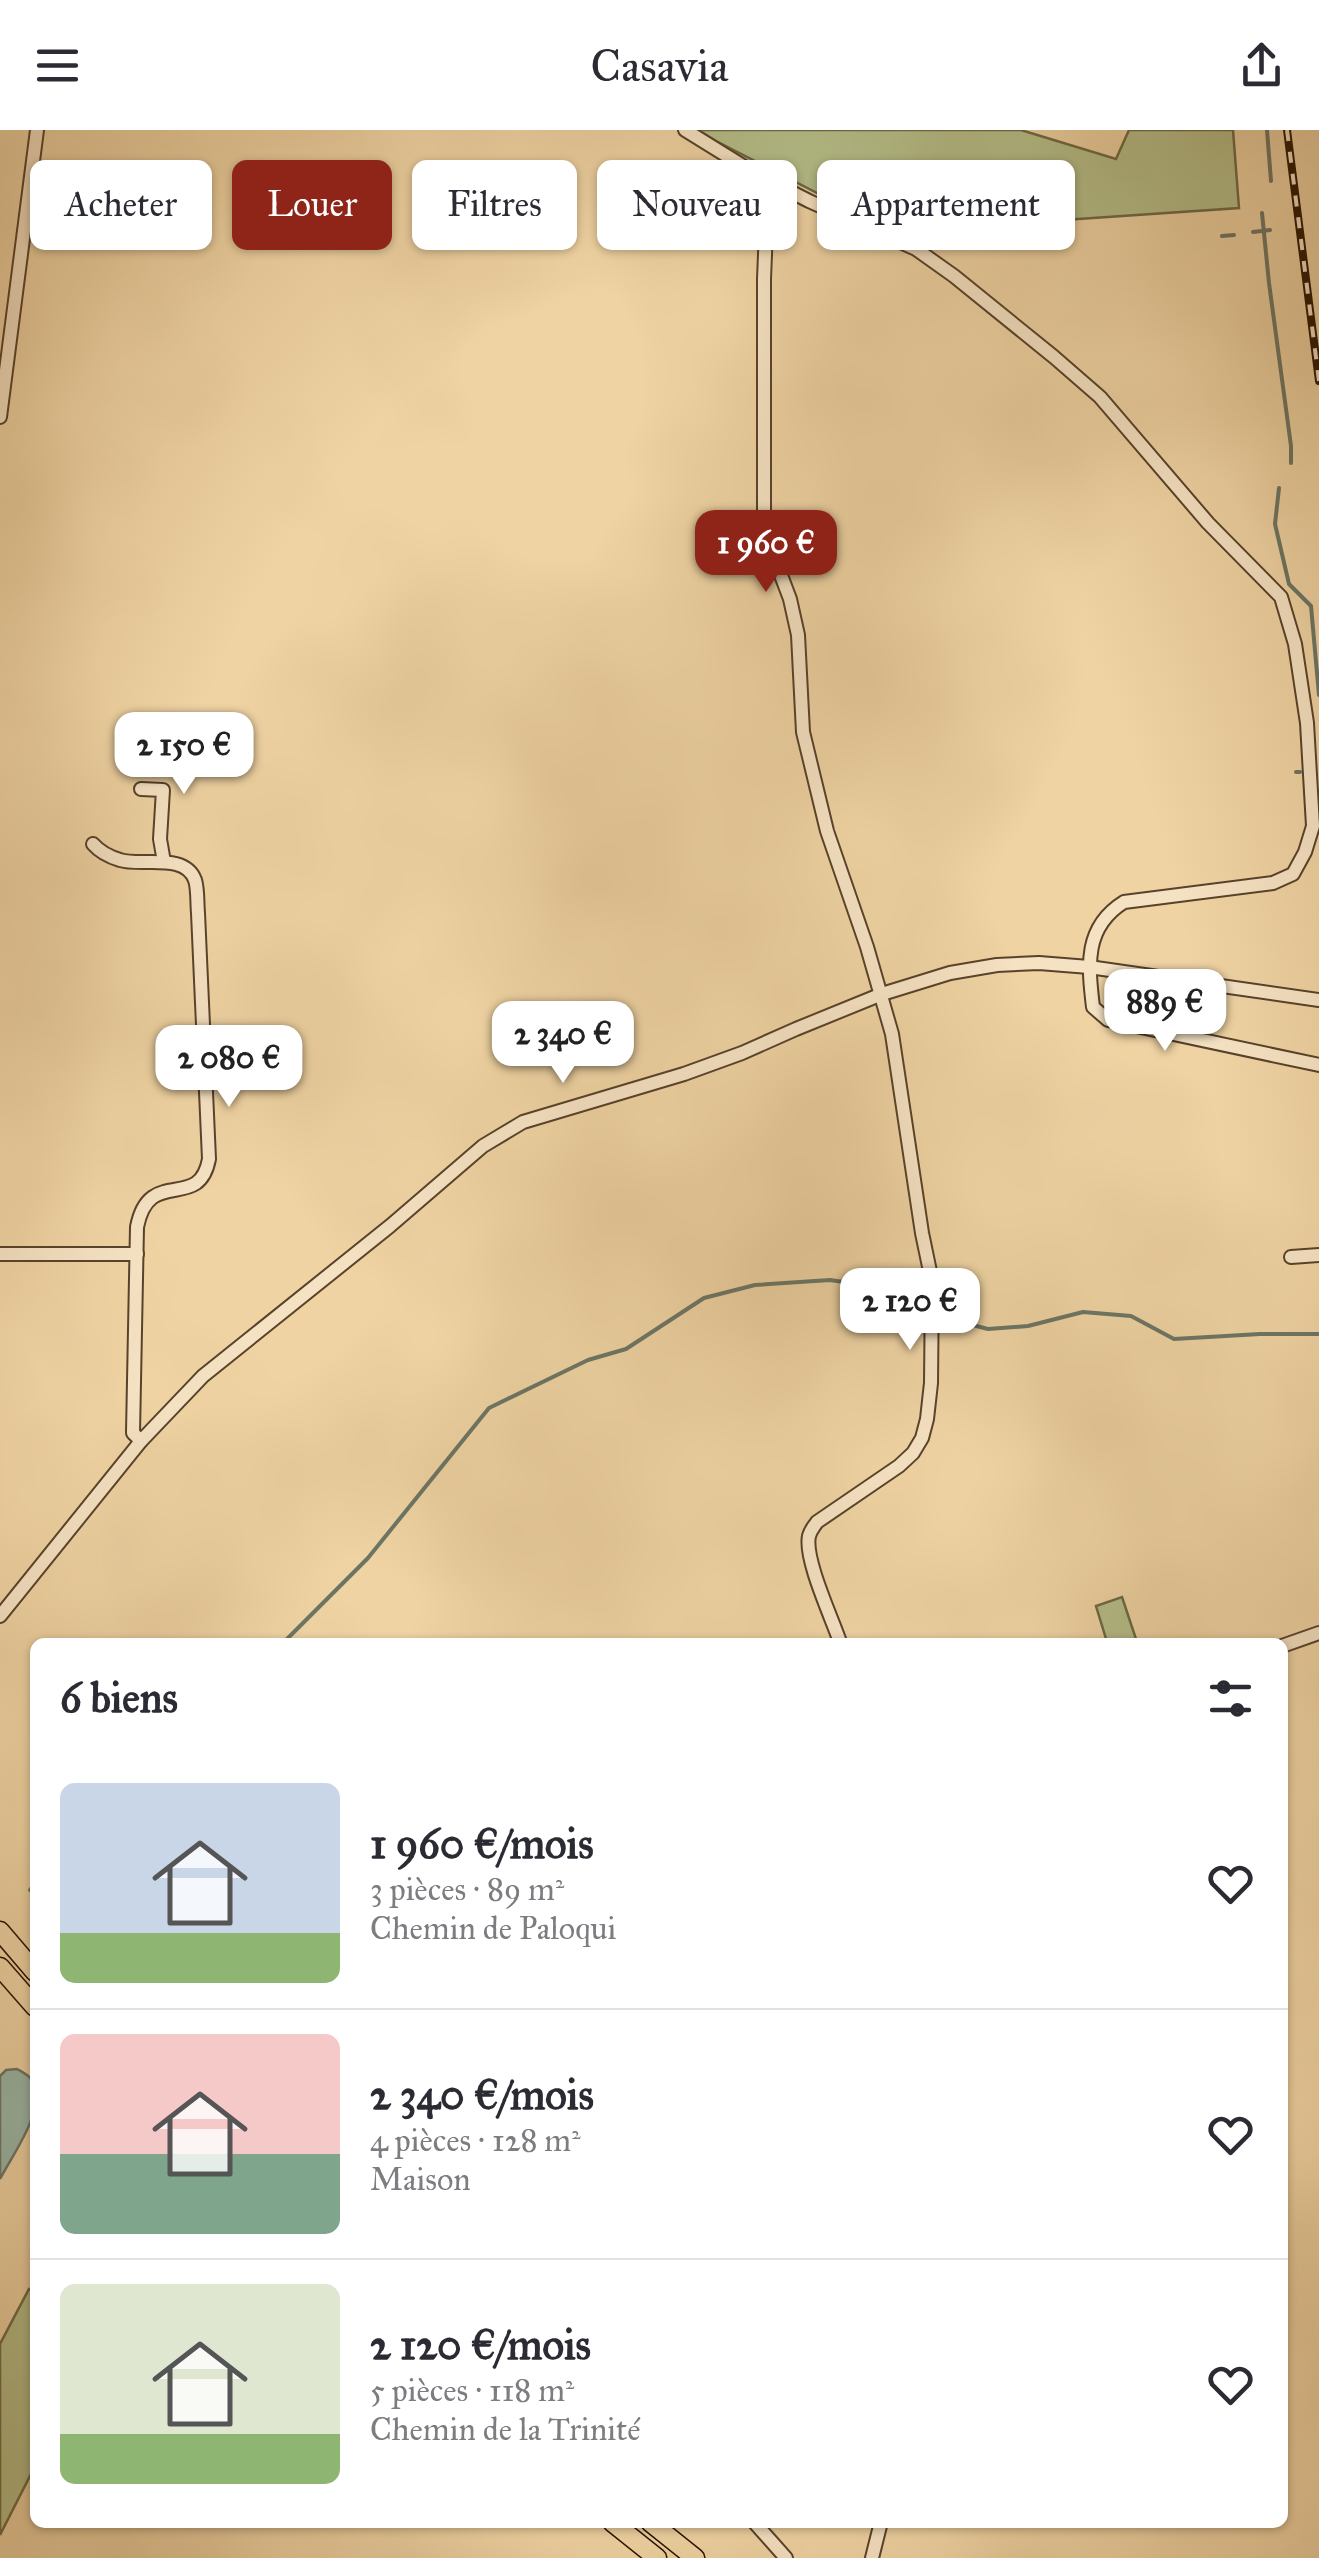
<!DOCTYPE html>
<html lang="fr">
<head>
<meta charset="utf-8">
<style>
	body { margin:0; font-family:"IM FELL Great Primer",serif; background:#f2f2f3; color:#2b2b33; height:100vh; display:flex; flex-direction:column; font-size:38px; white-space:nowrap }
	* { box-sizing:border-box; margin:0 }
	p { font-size:32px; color:#7c7c81 }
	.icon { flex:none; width:55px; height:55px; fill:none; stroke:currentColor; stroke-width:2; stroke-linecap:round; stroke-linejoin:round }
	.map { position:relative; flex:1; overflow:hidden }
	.drawer { position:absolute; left:30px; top:1508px; width:1258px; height:890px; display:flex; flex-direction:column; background:#fff; border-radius:15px; box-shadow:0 2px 8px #0004 }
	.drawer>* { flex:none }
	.banner { position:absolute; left:30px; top:30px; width:1260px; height:90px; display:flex; gap:20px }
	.price { position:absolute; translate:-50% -85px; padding:0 22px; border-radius:20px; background:#fff; color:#222; font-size:32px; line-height:65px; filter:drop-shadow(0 2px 5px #0008) }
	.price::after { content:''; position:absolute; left:50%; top:60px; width:30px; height:22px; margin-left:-15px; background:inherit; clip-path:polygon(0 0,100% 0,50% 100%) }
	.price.active { background:#8f2418; color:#fff }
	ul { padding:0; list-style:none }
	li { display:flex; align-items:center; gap:30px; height:250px; padding:0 30px }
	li+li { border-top:2px solid #e1e1e2 }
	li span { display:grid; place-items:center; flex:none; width:280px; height:200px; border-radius:15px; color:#555 }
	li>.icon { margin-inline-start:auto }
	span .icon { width:120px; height:120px; fill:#fffc; stroke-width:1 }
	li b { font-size:42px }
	h2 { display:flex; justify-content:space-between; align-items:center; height:120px; padding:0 30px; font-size:42px }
	.tag { padding:0 35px; border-radius:15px; background:#fff; box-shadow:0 2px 8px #0004; font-size:35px; line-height:90px }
	.tag.active { background:#8f2418; color:#fff }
	header { display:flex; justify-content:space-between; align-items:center; height:130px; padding:0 30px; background:#fff; font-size:45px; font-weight:600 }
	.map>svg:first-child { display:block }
	.green { fill:#b4be89; stroke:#6d6845; stroke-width:2.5 }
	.water { fill:#9ab7a8; stroke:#6c7565; stroke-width:2.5 }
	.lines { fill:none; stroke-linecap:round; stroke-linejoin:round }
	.stream { stroke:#6c7565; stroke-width:4 }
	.minor-casing { stroke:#58422a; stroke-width:16 }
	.highway-casing { stroke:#261201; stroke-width:21 }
	.minor { stroke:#f5e2c3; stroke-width:12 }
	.highway { stroke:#efd3a3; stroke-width:18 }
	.rail-casing { stroke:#261201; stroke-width:8 }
	.rail { stroke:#f5e2c3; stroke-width:4; stroke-dasharray:11; stroke-linecap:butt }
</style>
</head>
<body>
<header><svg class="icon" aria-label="menu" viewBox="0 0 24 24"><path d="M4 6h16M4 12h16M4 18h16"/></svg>Casavia<svg class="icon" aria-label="share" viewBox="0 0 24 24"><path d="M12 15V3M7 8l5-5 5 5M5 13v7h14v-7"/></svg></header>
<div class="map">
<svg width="1319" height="2428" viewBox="0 0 1319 2428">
	<rect width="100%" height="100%" fill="#efd3a3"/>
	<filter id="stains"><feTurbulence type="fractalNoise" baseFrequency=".002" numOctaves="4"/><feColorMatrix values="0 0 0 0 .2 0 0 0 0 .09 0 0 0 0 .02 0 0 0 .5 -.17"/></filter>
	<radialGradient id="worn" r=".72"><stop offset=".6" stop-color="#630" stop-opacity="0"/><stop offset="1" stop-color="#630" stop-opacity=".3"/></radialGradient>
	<g class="green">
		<polygon points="698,0 1021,0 1116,29 1129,0 1233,0 1239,78 901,101 881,96 716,11"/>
		<polygon points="1122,1467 1137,1512 1107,1512 1096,1476"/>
		<polygon points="29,2159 35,2162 35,2342 32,2342 0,2405 0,2214"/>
	</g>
	<path class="water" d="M17,1939C24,1943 32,1947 35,1955C43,1984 13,2024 0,2049V1946L6,1940Z"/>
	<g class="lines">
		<g class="stream">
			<polyline points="1267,0 1271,51"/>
			<polyline points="1262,83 1269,153 1291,316 1291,333"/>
			<polyline points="1253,102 1270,100"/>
			<polyline points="1222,106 1234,105"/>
			<polyline points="1279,358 1275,394 1289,454 1311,476 1319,565"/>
			<polyline points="1296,642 1300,642"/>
			<polyline points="934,1169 957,1191 988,1199 1028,1196 1083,1182 1131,1186 1174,1209 1260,1204 1319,1204"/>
			<polyline points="284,1512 368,1428 489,1278 588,1230 626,1219 704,1168 755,1155 830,1150 927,1164"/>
			<polyline points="30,1760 35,1754"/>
		</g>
		<defs>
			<g id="minor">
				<path d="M685,0L756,44L809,71L916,119L954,146L1054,227L1100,267L1208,393L1281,467L1295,514L1307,593L1313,696L1305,722L1293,744L1273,753L1124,772C1084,797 1088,835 1093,877L1108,890L1319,935"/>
				<path d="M768,50L764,149V400L790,469L798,505L803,602L827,701L867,817L892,904L922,1103L932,1151L931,1253L927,1289L922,1308L913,1323L899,1336L817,1392C813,1398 811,1399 809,1406C804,1429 832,1488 840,1512"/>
				<polyline points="0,287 37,0"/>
				<polyline points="141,659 163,660 160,709 164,732"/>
				<path d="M93,714C100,722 110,727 120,730C141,737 185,722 195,750C198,759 197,773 198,783L209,1029C199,1083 149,1035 137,1097L133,1303L141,1311"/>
				<polyline points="0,1124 137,1124"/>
				<polyline points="1291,1127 1319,1125"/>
				<polyline points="0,1486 141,1311 203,1246 390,1096 483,1016 523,992 684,944 742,923 796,899 882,864 950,843 997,835 1039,833 1089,837 1319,870"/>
				<polyline points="1282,1516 1319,1503"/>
				<polyline points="754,2392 786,2428"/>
				<polyline points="872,2428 881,2392"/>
			</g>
			<g id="highway">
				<polyline points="0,1801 35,1842"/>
				<polyline points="0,1837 35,1877"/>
				<polyline points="612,2392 657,2428"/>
				<polyline points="650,2392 695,2428"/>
			</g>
		</defs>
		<use href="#minor" class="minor-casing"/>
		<use href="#highway" class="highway-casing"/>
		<use href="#minor" class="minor"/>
		<use href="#highway" class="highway"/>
		<defs>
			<polyline id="rail" points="1287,0 1319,251"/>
		</defs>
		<use href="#rail" class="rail-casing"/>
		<use href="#rail" class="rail"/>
	</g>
	<rect width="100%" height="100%" filter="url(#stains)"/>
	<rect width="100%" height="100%" fill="url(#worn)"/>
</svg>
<b class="price active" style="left:766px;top:465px">1 960 €</b>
<b class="price" style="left:184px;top:667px">2 150 €</b>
<b class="price" style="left:1165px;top:924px">889 €</b>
<b class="price" style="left:563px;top:956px">2 340 €</b>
<b class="price" style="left:229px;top:980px">2 080 €</b>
<b class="price" style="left:910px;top:1223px">2 120 €</b>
<div class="banner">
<a class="tag">Acheter</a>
<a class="tag active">Louer</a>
<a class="tag">Filtres</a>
<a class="tag">Nouveau</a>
<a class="tag">Appartement</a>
</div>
<section class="drawer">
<h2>6 biens<svg class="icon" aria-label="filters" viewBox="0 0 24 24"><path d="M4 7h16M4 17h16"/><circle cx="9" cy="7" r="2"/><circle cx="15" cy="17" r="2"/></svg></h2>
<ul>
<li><span style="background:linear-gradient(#c9d6e8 75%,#8fb573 0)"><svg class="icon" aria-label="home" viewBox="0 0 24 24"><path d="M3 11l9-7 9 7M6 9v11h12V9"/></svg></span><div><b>1 960 €/mois</b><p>3 pièces · 89 m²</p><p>Chemin de Paloqui</p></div><svg class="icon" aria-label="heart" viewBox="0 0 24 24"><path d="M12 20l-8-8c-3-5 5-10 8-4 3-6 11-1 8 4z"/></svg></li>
<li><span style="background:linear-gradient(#f6c9c9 60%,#7fa58c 0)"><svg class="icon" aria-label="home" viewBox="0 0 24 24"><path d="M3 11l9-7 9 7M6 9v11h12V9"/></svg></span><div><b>2 340 €/mois</b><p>4 pièces · 128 m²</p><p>Maison</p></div><svg class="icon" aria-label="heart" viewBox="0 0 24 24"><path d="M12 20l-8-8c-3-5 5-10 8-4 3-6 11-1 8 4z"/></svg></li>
<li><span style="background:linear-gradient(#dfe7d0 75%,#8fb573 0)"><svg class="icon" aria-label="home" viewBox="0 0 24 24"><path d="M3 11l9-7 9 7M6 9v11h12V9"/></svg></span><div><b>2 120 €/mois</b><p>5 pièces · 118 m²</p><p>Chemin de la Trinité</p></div><svg class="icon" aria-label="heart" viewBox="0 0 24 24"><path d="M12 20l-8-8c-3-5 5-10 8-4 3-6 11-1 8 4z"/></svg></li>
</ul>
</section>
</div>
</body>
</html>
